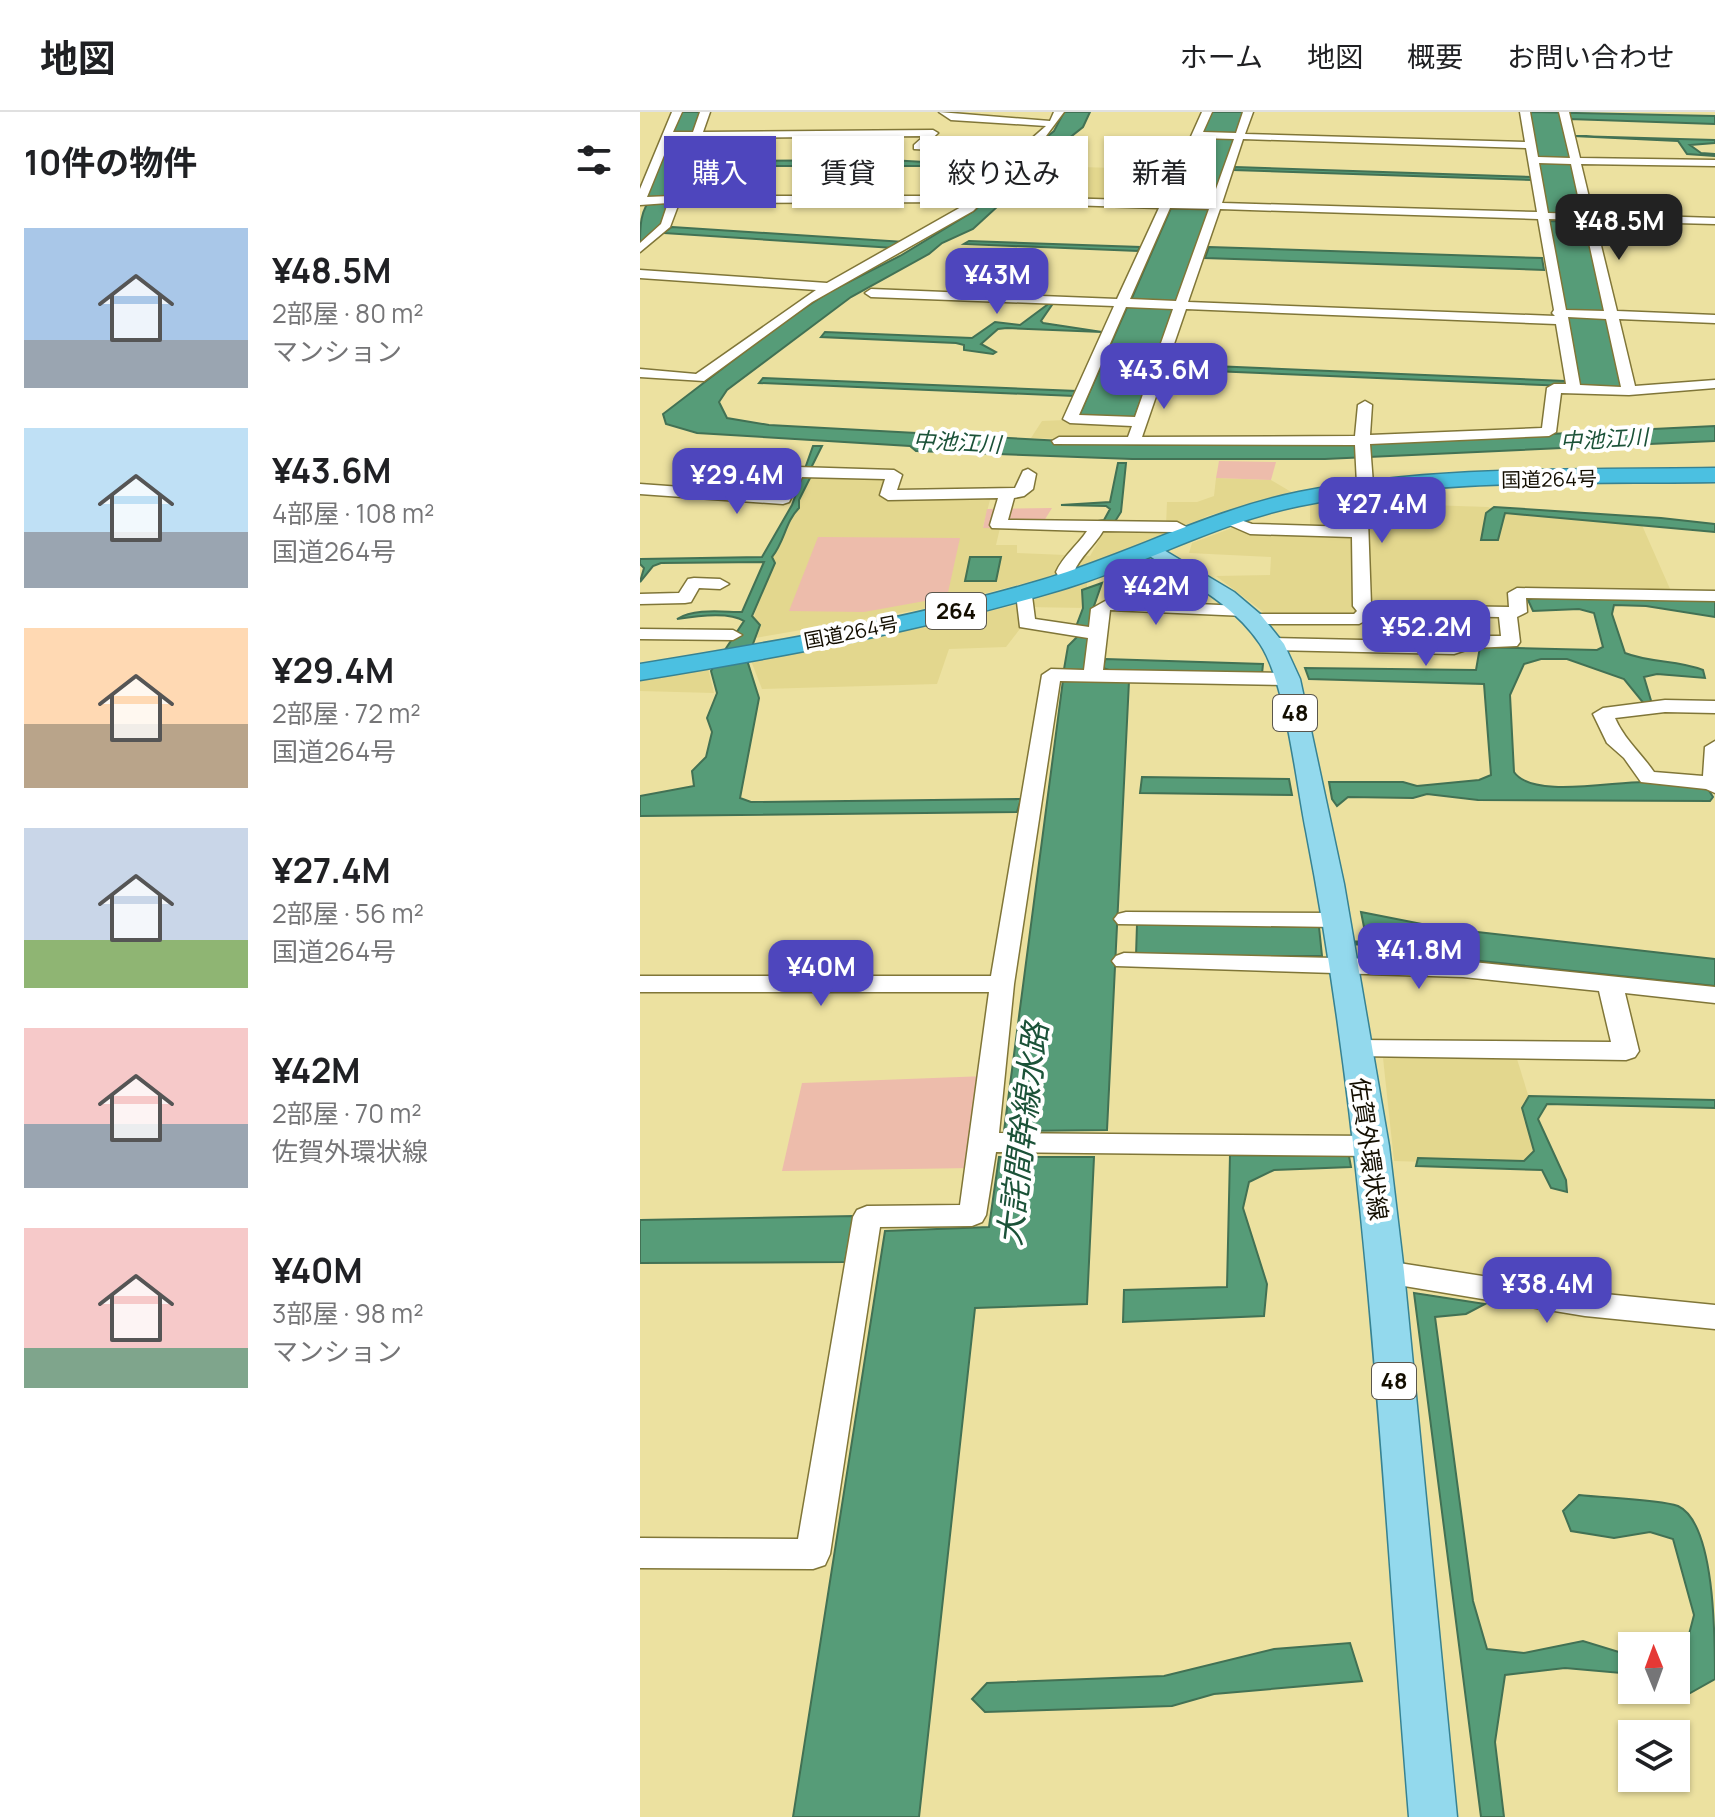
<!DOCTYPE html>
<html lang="ja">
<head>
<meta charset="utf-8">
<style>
	body { margin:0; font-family:Manrope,"Noto Sans JP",sans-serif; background:#f6f6f6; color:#202124; height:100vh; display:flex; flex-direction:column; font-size:30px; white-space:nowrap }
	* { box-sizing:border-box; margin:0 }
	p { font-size:26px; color:#757577 }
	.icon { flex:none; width:44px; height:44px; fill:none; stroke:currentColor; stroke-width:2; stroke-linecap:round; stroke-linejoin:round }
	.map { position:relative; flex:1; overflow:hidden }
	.drawer { display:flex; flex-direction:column; background:#fff; width:640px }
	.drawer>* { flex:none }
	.hud { position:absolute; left:24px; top:24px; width:760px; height:72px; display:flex; gap:16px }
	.needle { width:52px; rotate:359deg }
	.tools { position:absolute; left:978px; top:1520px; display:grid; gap:16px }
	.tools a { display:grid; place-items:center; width:72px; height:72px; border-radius:0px; background:#fff; box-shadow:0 2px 6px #0004; font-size:40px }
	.price { position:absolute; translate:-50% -68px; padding:0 18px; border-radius:16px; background:#4e46bd; color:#fff; font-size:26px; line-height:52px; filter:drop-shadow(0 2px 4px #0008) }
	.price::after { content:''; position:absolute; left:50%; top:48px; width:24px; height:18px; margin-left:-12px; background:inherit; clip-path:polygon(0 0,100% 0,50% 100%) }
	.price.on { background:#222; color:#fff }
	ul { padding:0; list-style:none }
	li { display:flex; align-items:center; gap:24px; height:200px; padding:0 24px }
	li span { display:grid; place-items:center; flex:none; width:224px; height:160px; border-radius:0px; color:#555 }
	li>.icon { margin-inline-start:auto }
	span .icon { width:96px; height:96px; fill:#fffc; stroke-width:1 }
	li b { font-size:34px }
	h2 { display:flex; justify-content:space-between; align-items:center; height:96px; padding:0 24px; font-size:34px }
	.tag { padding:0 28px; border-radius:0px; background:#fff; box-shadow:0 2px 6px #0004; font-size:28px; line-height:72px }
	.tag.on { background:#4e46bd; color:#fff }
	header { display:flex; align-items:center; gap:48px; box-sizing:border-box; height:112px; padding:0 40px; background:#fff; border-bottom:2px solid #e0e0e0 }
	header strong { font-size:38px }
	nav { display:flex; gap:44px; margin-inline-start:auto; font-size:28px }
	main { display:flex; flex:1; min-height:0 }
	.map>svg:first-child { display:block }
	.built { fill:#e3d78e; fill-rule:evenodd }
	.green { fill:#edbcab }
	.water { fill:#569c78; stroke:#427154; stroke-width:2 }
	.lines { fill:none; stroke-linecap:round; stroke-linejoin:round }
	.stream { stroke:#427154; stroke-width:5 }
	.minor-casing { stroke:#807638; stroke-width:3 }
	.major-casing { stroke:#378292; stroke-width:3 }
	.highway-casing { stroke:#378292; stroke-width:3 }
	.minor { fill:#fff; fill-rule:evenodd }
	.major { fill:#93d9ed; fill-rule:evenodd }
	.highway { fill:#4bc0e1; fill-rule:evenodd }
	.labels { text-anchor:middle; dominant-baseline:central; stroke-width:8; stroke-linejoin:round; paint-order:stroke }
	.far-street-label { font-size:20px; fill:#130e00; stroke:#fff }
	.far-water-label { font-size:22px; font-style:italic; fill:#1b5238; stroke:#fff }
	.shield { fill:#fff; stroke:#5a564c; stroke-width:2 }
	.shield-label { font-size:22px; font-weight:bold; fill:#130e00 }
	.street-label { font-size:24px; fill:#130e00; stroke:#fff }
	.near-water-label { font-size:32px; font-style:italic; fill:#1b5238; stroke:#fff }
</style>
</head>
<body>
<header>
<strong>地図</strong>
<nav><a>ホーム</a><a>地図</a><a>概要</a><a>お問い合わせ</a></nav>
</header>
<main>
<section class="drawer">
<h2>10件の物件<svg class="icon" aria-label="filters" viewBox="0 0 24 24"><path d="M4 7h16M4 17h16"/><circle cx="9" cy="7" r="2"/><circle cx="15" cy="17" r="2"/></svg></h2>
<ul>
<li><span style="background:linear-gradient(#a9c7e8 70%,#9aa5b1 0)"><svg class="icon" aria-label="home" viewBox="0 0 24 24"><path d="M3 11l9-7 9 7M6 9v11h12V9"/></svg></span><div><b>¥48.5M</b><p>2部屋 · 80 m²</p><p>マンション</p></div></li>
<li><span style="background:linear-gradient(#bfe0f5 65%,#9aa5b1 0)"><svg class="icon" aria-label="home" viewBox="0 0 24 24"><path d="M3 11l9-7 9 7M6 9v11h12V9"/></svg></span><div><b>¥43.6M</b><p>4部屋 · 108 m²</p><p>国道264号</p></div></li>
<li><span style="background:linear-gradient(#ffd9b3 60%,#b9a48a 0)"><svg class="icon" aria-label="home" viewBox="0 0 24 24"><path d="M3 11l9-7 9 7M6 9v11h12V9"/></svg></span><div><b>¥29.4M</b><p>2部屋 · 72 m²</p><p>国道264号</p></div></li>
<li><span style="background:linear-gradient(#c9d6e8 70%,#8fb573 0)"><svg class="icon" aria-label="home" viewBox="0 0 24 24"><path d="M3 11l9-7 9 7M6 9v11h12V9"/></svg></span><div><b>¥27.4M</b><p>2部屋 · 56 m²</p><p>国道264号</p></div></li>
<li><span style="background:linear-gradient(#f6c9c9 60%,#9aa5b1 0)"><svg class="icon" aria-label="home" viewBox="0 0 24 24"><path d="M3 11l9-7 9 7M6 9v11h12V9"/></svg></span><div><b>¥42M</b><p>2部屋 · 70 m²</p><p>佐賀外環状線</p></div></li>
<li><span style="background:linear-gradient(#f6c9c9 75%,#7fa58c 0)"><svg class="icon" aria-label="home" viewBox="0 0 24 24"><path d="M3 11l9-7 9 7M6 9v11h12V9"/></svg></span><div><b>¥40M</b><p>3部屋 · 98 m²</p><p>マンション</p></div></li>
</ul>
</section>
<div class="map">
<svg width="1075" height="1705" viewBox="0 0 1075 1705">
	<rect width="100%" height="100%" fill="#ece1a0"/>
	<g class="built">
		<polygon points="406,54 543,58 529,91 379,86"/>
		<polygon points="425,308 493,312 487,329 391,326 402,309"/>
		<polygon points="167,362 248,364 241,385 351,384 343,415 360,416 356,433 377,433 377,441 450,444 468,412 526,414 527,390 557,390 574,384 576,366 631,368 653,381 567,404 541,419 430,459 370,475 283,497 109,527 128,446"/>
		<path d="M728,383V391L848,395L860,400L1001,411L1034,486L872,484V497L729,495L720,505L626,502L576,464L630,463L631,445L549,441L552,431L592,416L614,420H670V393ZM727,397L793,401L794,415L727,414Z"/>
		<polygon points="447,471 447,496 384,495 383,513 366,535 309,537 297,572 122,577 110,546 288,514 383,491"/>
		<polygon points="68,556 74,581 0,579 0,567"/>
		<polygon points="743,946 877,947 907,1044 907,1054 754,1049"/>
	</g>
	<g class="green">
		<polygon points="579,349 636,350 631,368 576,366"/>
		<polygon points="412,396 399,417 343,416 347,397"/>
		<polygon points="178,425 320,426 307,485 224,500 149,499"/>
		<polygon points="346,964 332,1056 142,1059 162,971"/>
	</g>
	<g class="water">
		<path d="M41,0H60L31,84L24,85L29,90L21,113L0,133C0,115 0,97 13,85H6Z"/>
		<polygon points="424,0 450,0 443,15 398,51 384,70 333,117 302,131 289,142 211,185 87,278 79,290 87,306 129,313 498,333 687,333 1075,314 1075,329 685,347 492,347 276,339 270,334 57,321 26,312 23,302 142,211 189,180 260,144 334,99 358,78 362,65 376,50 414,19"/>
		<polygon points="571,0 605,0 571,91 531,90"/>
		<polygon points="890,0 1075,4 1075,12 929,7 931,48 898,47"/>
		<polygon points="933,24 1075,28 1075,31 1050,33 1061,41 1075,42 1075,44 1047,42 1038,29"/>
		<polygon points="249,48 357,54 49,54 51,49"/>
		<polygon points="898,50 932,51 943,103 908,103"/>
		<polygon points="595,55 892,65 892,68 594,58"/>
		<polygon points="531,96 570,97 536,190 491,188"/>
		<polygon points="909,109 944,110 967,201 925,200"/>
		<polygon points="32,115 265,130 254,136 23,121"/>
		<polygon points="329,129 500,135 498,139 324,132"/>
		<polygon points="569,135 902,146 904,158 565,146"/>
		<polygon points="411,190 414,190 401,209 403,211 462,220 367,216 358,217 341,232 356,240 353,242 324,238 324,233 316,231 181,225 185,220 332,226 355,210 380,213"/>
		<polygon points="488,193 534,195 494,307 439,304"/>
		<polygon points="926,203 968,205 982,276 939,274"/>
		<polygon points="526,252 925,269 926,274 525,257"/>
		<polygon points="123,266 436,279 434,284 119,271"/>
		<path d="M173,334H182L168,362L171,364L159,388V396C145,410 145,429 132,445L135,451L112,504L120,513L107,548L119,586L100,686L111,690L381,687L377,700L0,704V684L54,674L52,659L66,645L72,620L67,606L77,581L71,559L104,509C89,499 55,504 37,507C55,496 82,500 102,500L124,450L21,451L13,454L0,470L4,456L0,452V447L122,445L152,393Z"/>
		<polygon points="478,351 486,351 481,400 474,411 458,409 464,408 470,397 466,394 421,393 470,390"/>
		<polygon points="854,395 1021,406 1075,412 1075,420 865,401 858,428 841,428 846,401"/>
		<polygon points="330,445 361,445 356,469 325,469"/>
		<polygon points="462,471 454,494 444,568 489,569 467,1018 364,1019 423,568 434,558 424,557 428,534 443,519 437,512 443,496 442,478"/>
		<path d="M895,485L1075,487V505L1006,494L974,493L972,502L985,541C1010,551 1038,548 1063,558L1065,566L1017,562L1004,565L1012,592L1005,593L984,567L927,547H901L884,552L870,583L874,660C892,687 975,669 1006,670C1027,672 1047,675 1068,677L1073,685L1070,689L838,688L787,682L773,686L708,685L697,694L692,687L689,670H763L777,674L839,668L851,663L844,572L669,567L665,556L836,558L840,535L957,538L963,535L954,501L939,497L893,499L888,488Z"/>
		<polygon points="465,547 623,552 622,562 469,558 463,556"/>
		<polygon points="502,665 649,667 652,683 500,681"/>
		<polygon points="721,800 802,816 1075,847 1075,874 803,845 730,845"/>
		<polygon points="497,812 679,815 682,844 496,844"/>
		<polygon points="889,984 1075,988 1075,996 907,992 898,1007 926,1068 927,1080 911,1076 902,1058 776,1054 778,1046 884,1049 894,1039 882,996"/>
		<polygon points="590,1043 709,1044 711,1055 634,1058 609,1070 603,1096 627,1172 624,1204 483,1210 484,1178 587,1175"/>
		<polygon points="359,1045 454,1045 447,1192 335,1196 279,1705 153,1705 245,1119 349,1115"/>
		<polygon points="214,1104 205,1150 0,1151 0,1108"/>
		<polygon points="774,1181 845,1192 826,1202 795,1205 833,1489 847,1537 884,1541 943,1529 992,1544 992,1562 925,1556 865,1563 855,1630 864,1705 841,1705"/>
		<path d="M939,1383C964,1386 1017,1387 1038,1394C1075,1411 1075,1524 1075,1567L1036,1589L1004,1581L1002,1578H1036V1537L1046,1534L1054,1503L1033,1427L1010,1420L974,1426L931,1419L923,1399Z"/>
		<polygon points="710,1531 722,1569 574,1582 532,1594 345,1600 332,1587 347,1571 524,1564 634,1537"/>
	</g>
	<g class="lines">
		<polyline class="stream" points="708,831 733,831"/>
		<defs>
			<g id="minor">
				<path d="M32,0H42L33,20H53L60,0H70L63,20L293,18L298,21L286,32L381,36L406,14L311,8L299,0L410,9L414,0H424L403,28L364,59L349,84L522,89L562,0H572L563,20L596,21L603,0H613L605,22L885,30L880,0H890L898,45L930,46L919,0H929L940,46L1075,48V54L941,52L953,102L1075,106V112L955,109L977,199L1075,203V211L979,207L995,274L1075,268V276L989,283L921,281L916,320L909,324L730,332L733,372L728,408L731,493L869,495L868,481L877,476L1075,479V489L886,486L887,500L877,505L880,530L877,534L832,536L814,542L632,538L623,532L632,526L812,530L830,524H861L859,505L736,503L719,512H612L606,511L603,507L605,504L470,498L463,558L648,561L658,567L648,573L420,569L374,872L359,1021L732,1024L742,1027L746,1034L742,1041L732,1044L356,1040L346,1103L342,1110L332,1114L240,1115L190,1442L185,1453L173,1457L0,1456V1426L158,1427L213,1105L217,1098L227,1094L320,1093L349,880H0V864H351L402,563L411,557L444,558L448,526L380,515L377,490L371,483L380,478L392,484L395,507L449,515L451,497L467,488L602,494L608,495L611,499L609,502H714L717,499L713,494L712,425L610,422L578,408L586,403L612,412L712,415L717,372L715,333L414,332L412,329L419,325H488L492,314L430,311L423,307L474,194L231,185L225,181L231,177L477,187L519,96L342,90L333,99L172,190L64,269L0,265V257L56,262L176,178L0,166V158L187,171L330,90L39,91L30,115L0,140V131L21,112L28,91L0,93V77ZM284,24L274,33V37L374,42L356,55L337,84H41L61,26ZM31,26H51L31,84L7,85ZM560,26L594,27L571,91L532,90ZM603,27L886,36L897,100L582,91ZM899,51L931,52L942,102L908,101ZM530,96L569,97L536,189L490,187ZM580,97L898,107L914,198L912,201L915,204L548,190ZM909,107L944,108L964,199L926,198ZM486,195L533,197L495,305L439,303ZM546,197L916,212L926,272H914L907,276L902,316L730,323L732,293L725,289L718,293L715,324L502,325ZM928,205L966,207L981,275L940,273Z"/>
				<path d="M157,355L254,358L262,363L257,378L375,376L383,359L388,357L396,362L393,377L384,384L374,386L368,408L537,410L558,421L550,426L534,420L463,419C455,433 439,446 434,460L438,468L429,473L423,472L416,460C423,444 437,434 447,419L352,416L350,413L358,386L248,388L240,383L245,367L162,365L149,390L143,392L0,382V372L138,382L152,357Z"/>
				<polygon points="54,466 80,467 89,472 80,477 59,476 51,490 45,491 0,492 0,482 39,481 48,467"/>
				<polygon points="0,517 93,518 102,523 93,528 0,527"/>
				<path d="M1025,588L1075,589V601L1025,600L975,606C984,627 1001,641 1014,660L1063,664L1065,635L1075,629V681L1066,677L1001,670L984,646L967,631L953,602L963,596Z"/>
				<polygon points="486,800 695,801 703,803 707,808 703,813 695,815 478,812 474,807 478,802"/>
				<polygon points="484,841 823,849 1075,875 1075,891 985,881 999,939 995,945 986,948 716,944 707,942 703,936 707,930 716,928 971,930 959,879 823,865 476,854 472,849 476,844"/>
				<polygon points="746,1149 945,1180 1075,1193 1075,1217 945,1204 746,1171 736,1168 731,1160 736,1152"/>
			</g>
			<path id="major" d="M512,431L594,480L620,502L644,532L660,567L704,772L749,1034L764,1160L817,1705H769C742,1376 729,1044 666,719C656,670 646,571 620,532C593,491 544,467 505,441L502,437Z"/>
			<path id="highway" d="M1075,356V370C937,372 795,366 659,394C576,411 501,454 420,478C282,519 141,545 0,568V552C135,530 270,507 402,468C489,442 570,398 659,380C795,353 937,358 1075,356Z"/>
		</defs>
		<use href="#minor" class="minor-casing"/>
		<use href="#major" class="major-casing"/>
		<use href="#highway" class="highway-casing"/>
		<use href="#minor" class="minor"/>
		<use href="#major" class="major"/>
		<use href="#highway" class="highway"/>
	</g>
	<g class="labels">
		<g class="far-street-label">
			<text transform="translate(909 367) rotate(-1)">国道264号</text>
			<text transform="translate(211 520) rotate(-11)">国道264号</text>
		</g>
		<g class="far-water-label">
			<text transform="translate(964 327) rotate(-3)">中池江川</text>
			<text transform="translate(317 330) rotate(3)">中池江川</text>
		</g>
		<g class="shield">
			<rect x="286" y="481" width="60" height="36" rx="6"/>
			<rect x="633" y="583" width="44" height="36" rx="6"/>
			<rect x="732" y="1251" width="44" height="36" rx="6"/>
		</g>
		<g class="shield-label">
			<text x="316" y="499">264</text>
			<text x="655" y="601">48</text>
			<text x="754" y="1269">48</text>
		</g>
		<g class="street-label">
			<text transform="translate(730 1037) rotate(82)">佐賀外環状線</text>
		</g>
		<g class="near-water-label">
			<text transform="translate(382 1022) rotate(-83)">大詫間幹線水路</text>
		</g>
	</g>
</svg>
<div class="tools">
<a><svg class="needle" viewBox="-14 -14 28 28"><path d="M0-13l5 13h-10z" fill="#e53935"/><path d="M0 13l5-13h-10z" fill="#757577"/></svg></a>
<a><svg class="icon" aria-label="layers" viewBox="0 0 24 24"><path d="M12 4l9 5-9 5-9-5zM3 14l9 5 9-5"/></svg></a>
</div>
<b class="price on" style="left:979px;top:150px">¥48.5M</b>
<b class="price" style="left:357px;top:204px">¥43M</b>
<b class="price" style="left:524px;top:299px">¥43.6M</b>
<b class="price" style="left:97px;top:404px">¥29.4M</b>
<b class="price" style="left:742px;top:433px">¥27.4M</b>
<b class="price" style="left:516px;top:515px">¥42M</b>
<b class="price" style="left:786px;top:556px">¥52.2M</b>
<b class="price" style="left:779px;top:879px">¥41.8M</b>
<b class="price" style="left:181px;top:896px">¥40M</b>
<b class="price" style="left:907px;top:1213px">¥38.4M</b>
<div class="hud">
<a class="tag on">購入</a>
<a class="tag">賃貸</a>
<a class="tag">絞り込み</a>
<a class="tag">新着</a>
</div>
</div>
</main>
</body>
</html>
